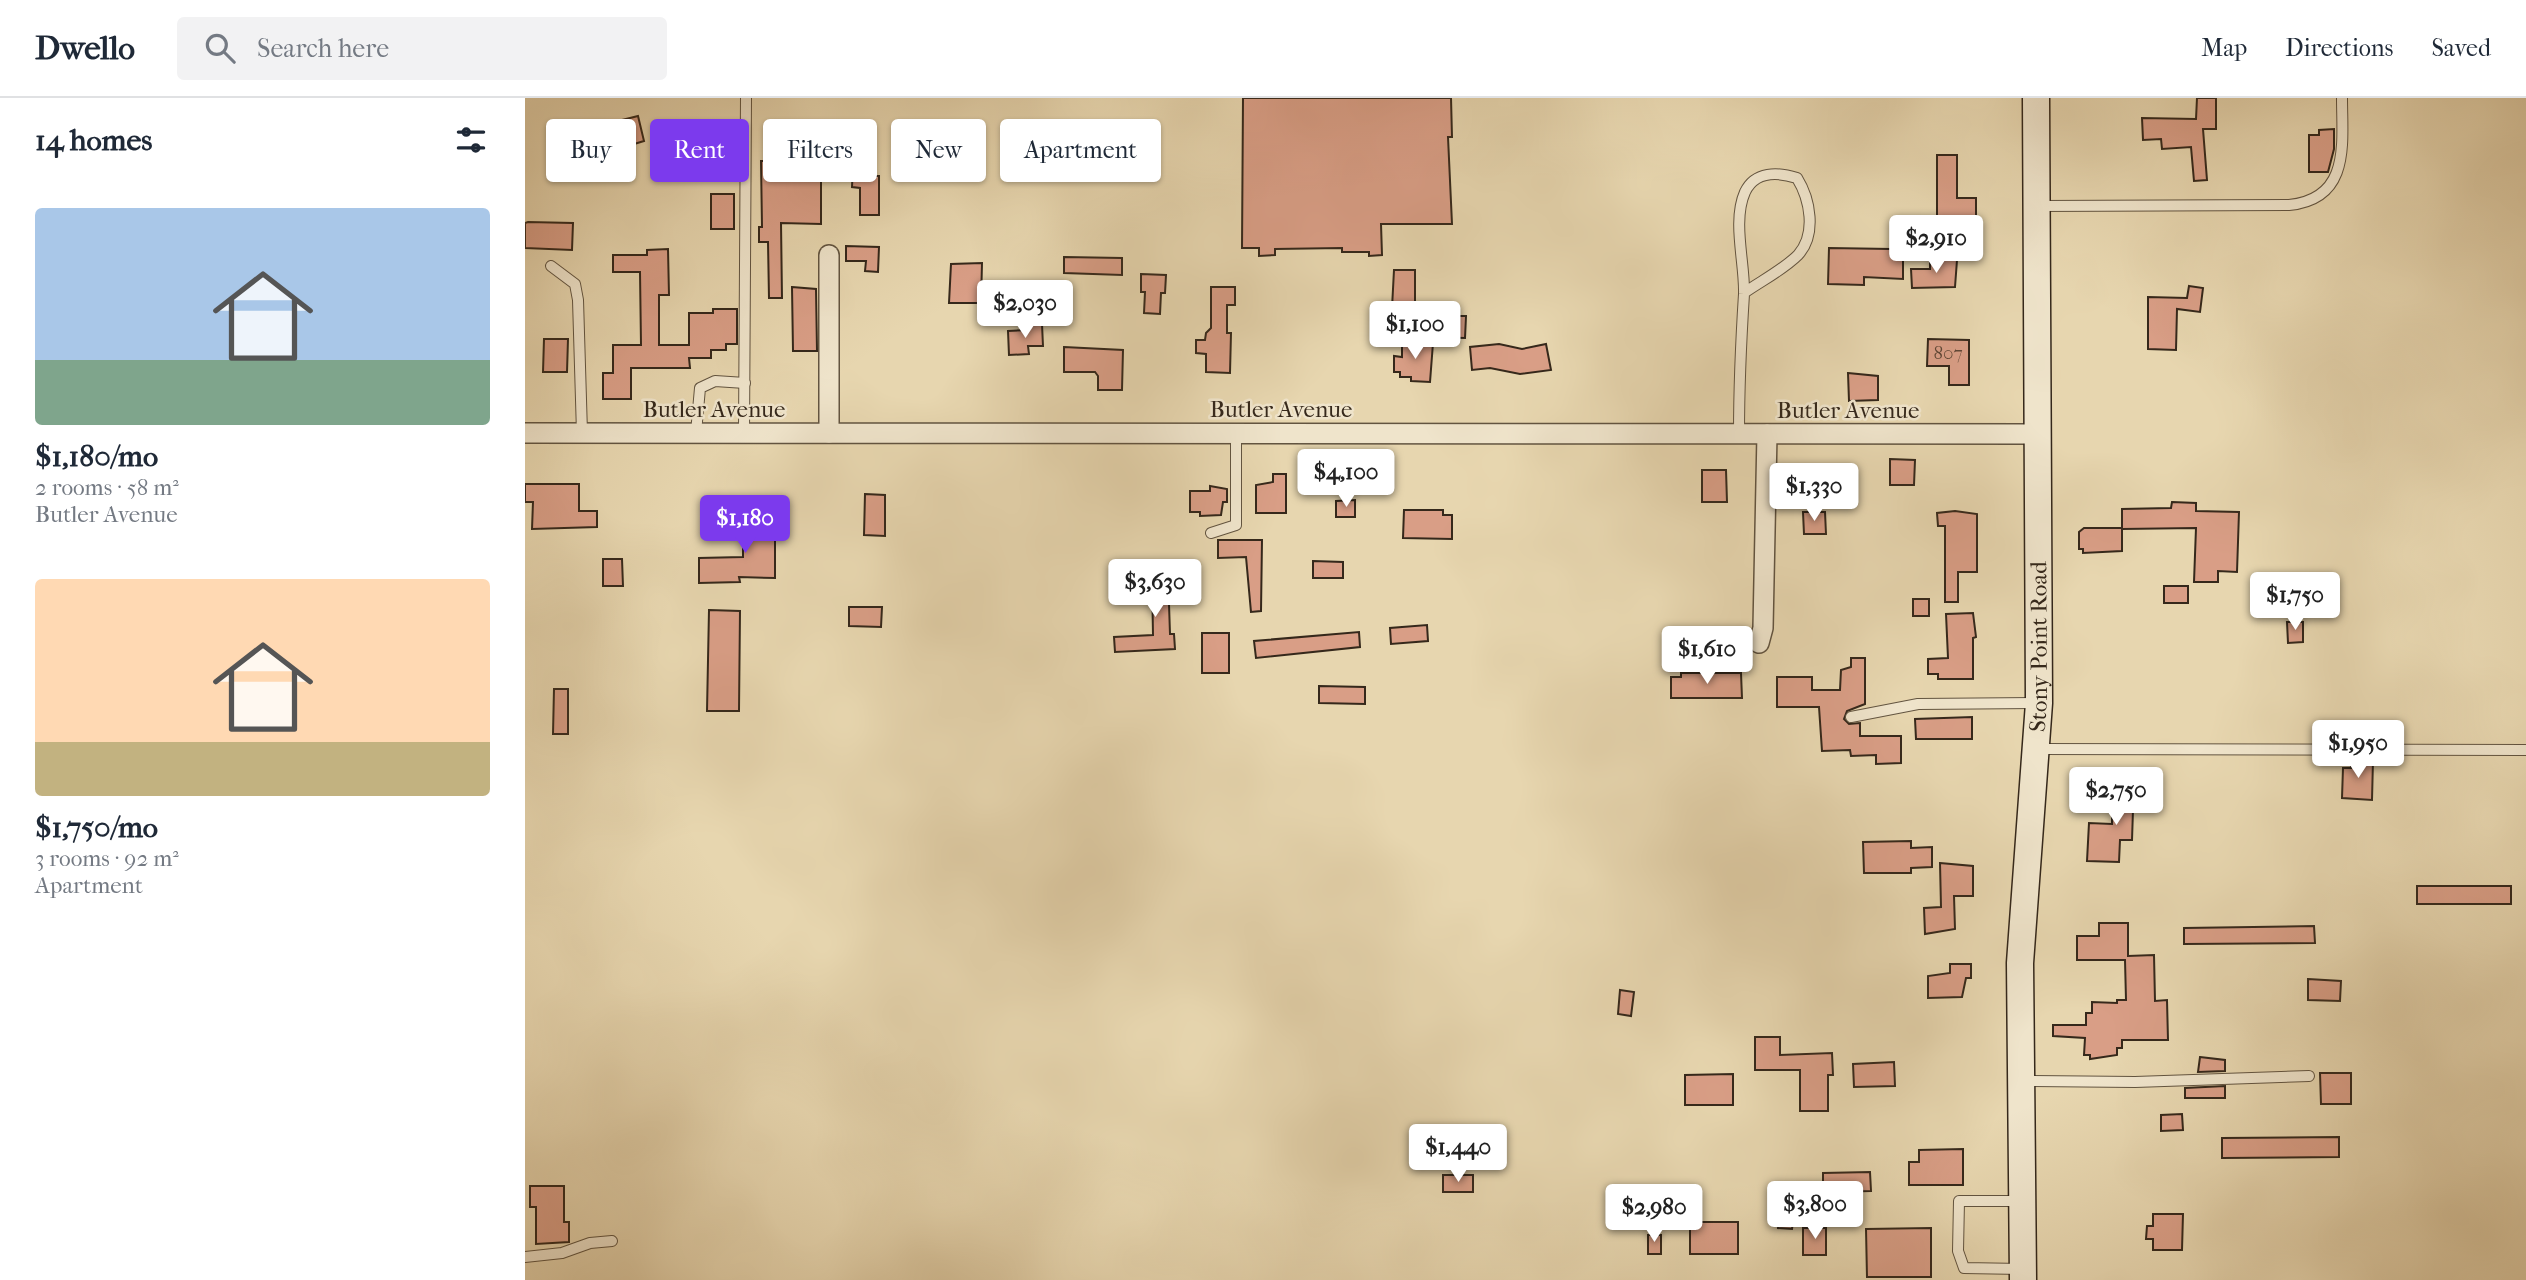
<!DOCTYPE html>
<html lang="en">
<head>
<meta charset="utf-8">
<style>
	body { margin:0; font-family:"IM FELL French Canon",serif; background:#f2f2f3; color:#1f2937; height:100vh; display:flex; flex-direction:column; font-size:26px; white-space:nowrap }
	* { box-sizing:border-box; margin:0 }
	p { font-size:23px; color:#747a83 }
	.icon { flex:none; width:38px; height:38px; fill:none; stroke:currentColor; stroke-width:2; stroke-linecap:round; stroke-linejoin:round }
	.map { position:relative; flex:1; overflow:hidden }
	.details { display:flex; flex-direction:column; background:#fff; width:525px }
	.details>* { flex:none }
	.guide { position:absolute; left:21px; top:21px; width:665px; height:63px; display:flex; gap:14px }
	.price { position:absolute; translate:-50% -60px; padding:0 16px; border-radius:7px; background:#fff; color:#222; font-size:23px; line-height:46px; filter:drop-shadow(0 2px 4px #0008) }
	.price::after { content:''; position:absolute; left:50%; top:42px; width:21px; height:16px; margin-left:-10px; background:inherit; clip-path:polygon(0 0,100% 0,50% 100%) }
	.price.active { background:#7c3aed; color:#fff }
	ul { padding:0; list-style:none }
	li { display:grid; align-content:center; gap:14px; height:371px; padding:0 35px }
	li span { display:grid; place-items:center; height:217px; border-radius:7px; color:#555 }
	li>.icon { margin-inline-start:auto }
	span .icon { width:126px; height:126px; fill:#fffc; stroke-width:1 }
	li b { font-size:30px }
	h2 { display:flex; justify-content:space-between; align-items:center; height:84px; padding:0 35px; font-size:30px }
	.tag { padding:0 24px; border-radius:7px; background:#fff; box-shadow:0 2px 5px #0004; font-size:24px; line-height:63px }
	.tag.active { background:#7c3aed; color:#fff }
	header { display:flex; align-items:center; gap:42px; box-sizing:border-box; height:98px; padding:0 35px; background:#fff; border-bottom:2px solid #e0e1e3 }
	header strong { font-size:33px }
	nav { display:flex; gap:38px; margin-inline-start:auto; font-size:24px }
	.search { width:490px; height:63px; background:#f2f2f3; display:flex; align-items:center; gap:18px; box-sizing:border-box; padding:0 24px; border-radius:7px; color:#747a83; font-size:26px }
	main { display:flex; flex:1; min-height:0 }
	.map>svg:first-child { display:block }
	.building { fill:#d99e86; stroke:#35281b; stroke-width:2 }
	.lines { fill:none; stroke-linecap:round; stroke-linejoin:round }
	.lane-casing { stroke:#625440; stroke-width:12 }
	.street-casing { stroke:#625440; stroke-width:22 }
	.secondary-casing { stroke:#35281b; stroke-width:29 }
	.lane { stroke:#efe4cb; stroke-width:10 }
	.street { stroke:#efe4cb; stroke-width:19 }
	.secondary { stroke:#efe4cb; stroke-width:26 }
	.labels { text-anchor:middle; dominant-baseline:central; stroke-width:5; stroke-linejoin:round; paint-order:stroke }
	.number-label { font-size:19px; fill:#5e4636 }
	.street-label { font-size:23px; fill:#35281b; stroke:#efe4cb }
</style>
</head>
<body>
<header>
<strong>Dwello</strong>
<div class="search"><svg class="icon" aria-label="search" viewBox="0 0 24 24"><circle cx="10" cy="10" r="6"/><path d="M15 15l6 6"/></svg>Search here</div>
<nav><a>Map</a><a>Directions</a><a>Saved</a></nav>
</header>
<main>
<section class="details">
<h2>14 homes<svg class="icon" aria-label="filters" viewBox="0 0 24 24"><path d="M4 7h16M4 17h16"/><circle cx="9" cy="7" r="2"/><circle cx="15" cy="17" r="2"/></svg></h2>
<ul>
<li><span style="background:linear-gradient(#a9c7e8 70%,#7fa58c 0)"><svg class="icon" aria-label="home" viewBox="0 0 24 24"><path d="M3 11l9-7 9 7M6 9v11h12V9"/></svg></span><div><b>$1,180/mo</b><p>2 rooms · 58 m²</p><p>Butler Avenue</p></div></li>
<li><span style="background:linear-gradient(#ffd9b3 75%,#c2b280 0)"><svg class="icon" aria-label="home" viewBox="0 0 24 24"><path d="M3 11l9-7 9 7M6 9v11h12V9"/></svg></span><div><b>$1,750/mo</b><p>3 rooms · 92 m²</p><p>Apartment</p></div></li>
</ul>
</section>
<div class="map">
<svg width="2001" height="1182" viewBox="0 0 2001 1182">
	<rect width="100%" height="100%" fill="#e7d6af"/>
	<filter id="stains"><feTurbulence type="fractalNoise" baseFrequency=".00286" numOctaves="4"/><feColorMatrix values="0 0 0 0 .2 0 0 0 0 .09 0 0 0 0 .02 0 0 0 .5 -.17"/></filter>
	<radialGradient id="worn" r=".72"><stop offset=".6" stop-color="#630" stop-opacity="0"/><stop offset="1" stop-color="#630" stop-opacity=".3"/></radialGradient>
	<g class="building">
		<polygon points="718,0 926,0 927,39 923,39 927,126 856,126 857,157 844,158 844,154 817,154 817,150 750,151 750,157 734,158 734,150 717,150"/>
		<polygon points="1672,0 1691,0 1691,31 1678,31 1682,82 1669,83 1666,49 1637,51 1636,41 1618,42 1617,20 1671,21"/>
		<polygon points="113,18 119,43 96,50 89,24"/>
		<polygon points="213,31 213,57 164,57 164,32"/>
		<polygon points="1809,31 1809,51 1803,74 1784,74 1784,37 1794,37 1794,32"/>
		<polygon points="1412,57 1432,57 1432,100 1451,100 1451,125 1412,125"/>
		<polygon points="296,62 296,126 256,125 257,200 244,200 243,144 234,144 234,129 237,129 236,63"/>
		<polygon points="328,65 346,65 345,78 354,78 354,117 335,117 335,90 327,89"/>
		<rect x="186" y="96" width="23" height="35"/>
		<polygon points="3,124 48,125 47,152 0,150 0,125"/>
		<polygon points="321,148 354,149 353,174 340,173 341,163 321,163"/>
		<polygon points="1304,150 1366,151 1367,160 1378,160 1378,181 1339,179 1339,187 1303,186"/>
		<polygon points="143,151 144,197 134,197 134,247 164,247 164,215 188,215 188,211 212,211 212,246 201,246 201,252 186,252 186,260 164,260 165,270 106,270 106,301 78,301 78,275 88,275 88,247 116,247 115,174 88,174 88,157 122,157 122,152"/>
		<polygon points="539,159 597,160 597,177 539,175"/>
		<polygon points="1405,162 1432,162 1430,189 1387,190 1386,171 1405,171"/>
		<polygon points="457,165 456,205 424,205 426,166"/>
		<polygon points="869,172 890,172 890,211 867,210"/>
		<polygon points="616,176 641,177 640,195 636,195 635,216 619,215 620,194 616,194"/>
		<polygon points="1664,188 1678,190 1675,214 1652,211 1651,252 1623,251 1623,199 1662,200"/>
		<polygon points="267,189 291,191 292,253 268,253"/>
		<polygon points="686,189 710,189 710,207 702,207 702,235 706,235 705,275 681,274 681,256 671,255 671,242 680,242 681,235 686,230"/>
		<polygon points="905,210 927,211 926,218 941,218 940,240 904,239"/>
		<polygon points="503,226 517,226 518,248 503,248 504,256 484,257 483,233 503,232"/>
		<polygon points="19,241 43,241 42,274 18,274"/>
		<polygon points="1403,241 1444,242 1444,287 1424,287 1424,268 1402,268"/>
		<polygon points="877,244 908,245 905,284 886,283 886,279 875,279 875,274 869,274 869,258 877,259"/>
		<polygon points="974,246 997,251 1021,246 1026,272 995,276 965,270 947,272 945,249"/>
		<polygon points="539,249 598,252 597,292 573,292 573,278 570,274 539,274"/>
		<polygon points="1323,275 1353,278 1353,302 1324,303"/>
		<polygon points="1365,361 1390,362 1389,387 1365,387"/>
		<polygon points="1177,372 1201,372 1202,404 1177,404"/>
		<polygon points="748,376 761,376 761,415 731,415 731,387 748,384"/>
		<polygon points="0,386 54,386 54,413 72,413 72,429 7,431 8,404 0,404"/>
		<polygon points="685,388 702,391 702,404 698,404 696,417 675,418 675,414 665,414 665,393 685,393"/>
		<polygon points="340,396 360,397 360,438 339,437"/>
		<polygon points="830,402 830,419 811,419 811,403"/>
		<polygon points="1647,404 1671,405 1671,413 1714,414 1712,474 1693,473 1693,484 1669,484 1671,430 1597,431 1597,411 1646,410"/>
		<polygon points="879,412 918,412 918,417 927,417 927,441 878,440"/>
		<polygon points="1430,413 1452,416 1452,474 1433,474 1433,504 1420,504 1420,428 1413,428 1412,415"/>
		<polygon points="1278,414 1300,414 1301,436 1279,436"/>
		<polygon points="218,417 250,418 250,480 214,479 215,484 174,485 174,460 218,459"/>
		<polygon points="1559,430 1597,430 1597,453 1558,455 1558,451 1554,451 1554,434"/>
		<polygon points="693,442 737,442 736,513 726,514 721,459 693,460"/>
		<polygon points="78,461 97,461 98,488 78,488"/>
		<polygon points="788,463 818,464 818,480 788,480"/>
		<polygon points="627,478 653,478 653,506 644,506 645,536 649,536 650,551 590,554 589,539 628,537"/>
		<rect x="1639" y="488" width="24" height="17"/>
		<rect x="1388" y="501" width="16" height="17"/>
		<polygon points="324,509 357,509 356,529 324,528"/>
		<polygon points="184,512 215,513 214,613 182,613"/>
		<polygon points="1448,515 1451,539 1448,540 1448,581 1413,581 1413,576 1403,576 1403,561 1423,560 1421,516"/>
		<polygon points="1762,524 1778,524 1778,544 1763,545"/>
		<polygon points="902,527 903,543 866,546 865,530"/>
		<polygon points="834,534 835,549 731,560 729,543"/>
		<rect x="677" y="535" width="27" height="40"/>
		<polygon points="1326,560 1340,560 1340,606 1322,613 1319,621 1324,626 1335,625 1335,638 1376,638 1376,665 1351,666 1351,657 1326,658 1325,652 1297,653 1294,609 1252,609 1252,579 1287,579 1287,592 1315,592 1316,572 1326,569"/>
		<polygon points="1156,575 1216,575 1217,600 1146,600 1146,579 1156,579"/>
		<polygon points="794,588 840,589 840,606 794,605"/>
		<polygon points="29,591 43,591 43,636 28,636"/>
		<polygon points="1447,619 1447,641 1391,641 1390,621"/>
		<polygon points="1827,662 1848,662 1847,702 1817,700 1818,670 1826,670"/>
		<polygon points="1587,695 1626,695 1626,712 1608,712 1607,742 1595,742 1594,764 1562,763 1564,725 1587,726"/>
		<polygon points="1386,743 1386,750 1407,749 1407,769 1386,770 1386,775 1339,775 1338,744"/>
		<polygon points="1415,765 1448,768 1448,798 1429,798 1430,831 1400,836 1399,810 1416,809"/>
		<rect x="1892" y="788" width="94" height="18"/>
		<polygon points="1574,825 1603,825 1603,858 1629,857 1630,903 1642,902 1643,942 1597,942 1597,950 1592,950 1592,957 1565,961 1565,957 1559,957 1560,940 1528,938 1528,927 1561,927 1561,915 1567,915 1567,904 1592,905 1592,902 1601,902 1600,862 1552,862 1552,838 1574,838"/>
		<polygon points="1789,828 1790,845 1659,846 1659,830"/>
		<polygon points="1425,866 1446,866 1446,880 1441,880 1437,899 1403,900 1403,878 1425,875"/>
		<polygon points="1783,881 1816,883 1815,903 1783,902"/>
		<polygon points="1095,892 1109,894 1106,918 1093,916"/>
		<polygon points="1230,939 1255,939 1255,957 1307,955 1308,977 1303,977 1303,1013 1275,1013 1275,972 1230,972"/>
		<polygon points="1675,959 1700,962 1700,973 1673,974"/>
		<polygon points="1369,964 1370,988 1329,989 1328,966"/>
		<polygon points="1795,975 1826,975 1826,1006 1796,1006"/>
		<polygon points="1208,976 1208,1007 1160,1007 1160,977"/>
		<polygon points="1700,988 1700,1000 1660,1000 1660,990"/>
		<polygon points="1657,1016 1658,1032 1636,1033 1636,1017"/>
		<polygon points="1814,1039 1814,1059 1697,1060 1697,1040"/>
		<polygon points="1438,1051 1438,1087 1384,1087 1384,1064 1394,1064 1394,1052"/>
		<polygon points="1345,1074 1346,1093 1298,1094 1298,1075"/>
		<rect x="918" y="1077" width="30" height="17"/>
		<polygon points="5,1088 39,1088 39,1124 44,1124 44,1144 11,1146 11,1109 5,1109"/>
		<polygon points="1255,1108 1270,1110 1267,1131 1253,1130"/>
		<polygon points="1628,1116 1658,1116 1657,1152 1628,1152 1628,1141 1621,1141 1622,1128 1628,1128"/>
		<rect x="1165" y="1124" width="48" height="32"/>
		<rect x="1278" y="1130" width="23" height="27"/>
		<polygon points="1406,1130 1406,1179 1342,1179 1341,1131"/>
		<rect x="1123" y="1137" width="13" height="19"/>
	</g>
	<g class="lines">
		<defs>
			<g id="lane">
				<path d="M1513,108L1764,107C1826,101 1817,45 1817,0"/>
				<polyline points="26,168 50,186 53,202 57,335"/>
				<polyline points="171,335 175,290 190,283 220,285"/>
				<polyline points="219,335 221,0"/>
				<path d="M1214,336C1214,289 1216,243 1219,196C1220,165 1207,123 1220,94C1230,73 1253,74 1272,80C1285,101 1292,136 1273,157C1258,172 1236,183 1219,195"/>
				<polyline points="686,435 711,427 711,336"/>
				<polyline points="1326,619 1393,606 1514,605"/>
				<polyline points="1513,651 2001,652"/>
				<polyline points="1496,983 1610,984 1784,978"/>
				<polyline points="1495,1103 1434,1103 1433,1153 1439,1170 1497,1171"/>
				<polyline points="0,1159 37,1155 65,1145 87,1143"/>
			</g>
			<g id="street">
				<polyline points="304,157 304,335"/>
				<polyline points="0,335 1513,336"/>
				<polyline points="1234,545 1238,530 1242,336"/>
			</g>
			<g id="secondary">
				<path id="s1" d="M1498,1182L1495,865L1514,605L1511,0"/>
			</g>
		</defs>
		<use href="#lane" class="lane-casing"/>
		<use href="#street" class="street-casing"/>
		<use href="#secondary" class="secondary-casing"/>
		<use href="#lane" class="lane"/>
		<use href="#street" class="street"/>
		<use href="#secondary" class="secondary"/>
	</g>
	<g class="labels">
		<g class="number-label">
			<text x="1423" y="255">807</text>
		</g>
		<g class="street-label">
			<text x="189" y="311">Butler Avenue</text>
			<text x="756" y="311">Butler Avenue</text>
			<text x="1323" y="312">Butler Avenue</text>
			<text stroke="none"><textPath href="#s1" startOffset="634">Stony Point Road</textPath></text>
		</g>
	</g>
	<rect width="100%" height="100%" filter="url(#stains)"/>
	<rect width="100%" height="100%" fill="url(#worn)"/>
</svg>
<b class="price" style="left:1411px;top:177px">$2,910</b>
<b class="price" style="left:500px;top:242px">$2,030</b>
<b class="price" style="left:890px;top:263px">$1,100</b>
<b class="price" style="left:821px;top:411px">$4,100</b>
<b class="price" style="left:1289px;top:425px">$1,330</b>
<b class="price active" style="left:220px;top:457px">$1,180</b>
<b class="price" style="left:630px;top:521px">$3,630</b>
<b class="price" style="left:1770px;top:534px">$1,750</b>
<b class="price" style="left:1182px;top:588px">$1,610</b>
<b class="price" style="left:1833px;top:682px">$1,950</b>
<b class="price" style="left:1591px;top:729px">$2,750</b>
<b class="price" style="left:933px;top:1086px">$1,440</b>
<b class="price" style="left:1290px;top:1143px">$3,800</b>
<b class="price" style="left:1129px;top:1146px">$2,980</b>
<div class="guide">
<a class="tag">Buy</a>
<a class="tag active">Rent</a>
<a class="tag">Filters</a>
<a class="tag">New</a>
<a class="tag">Apartment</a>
</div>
</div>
</main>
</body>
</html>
